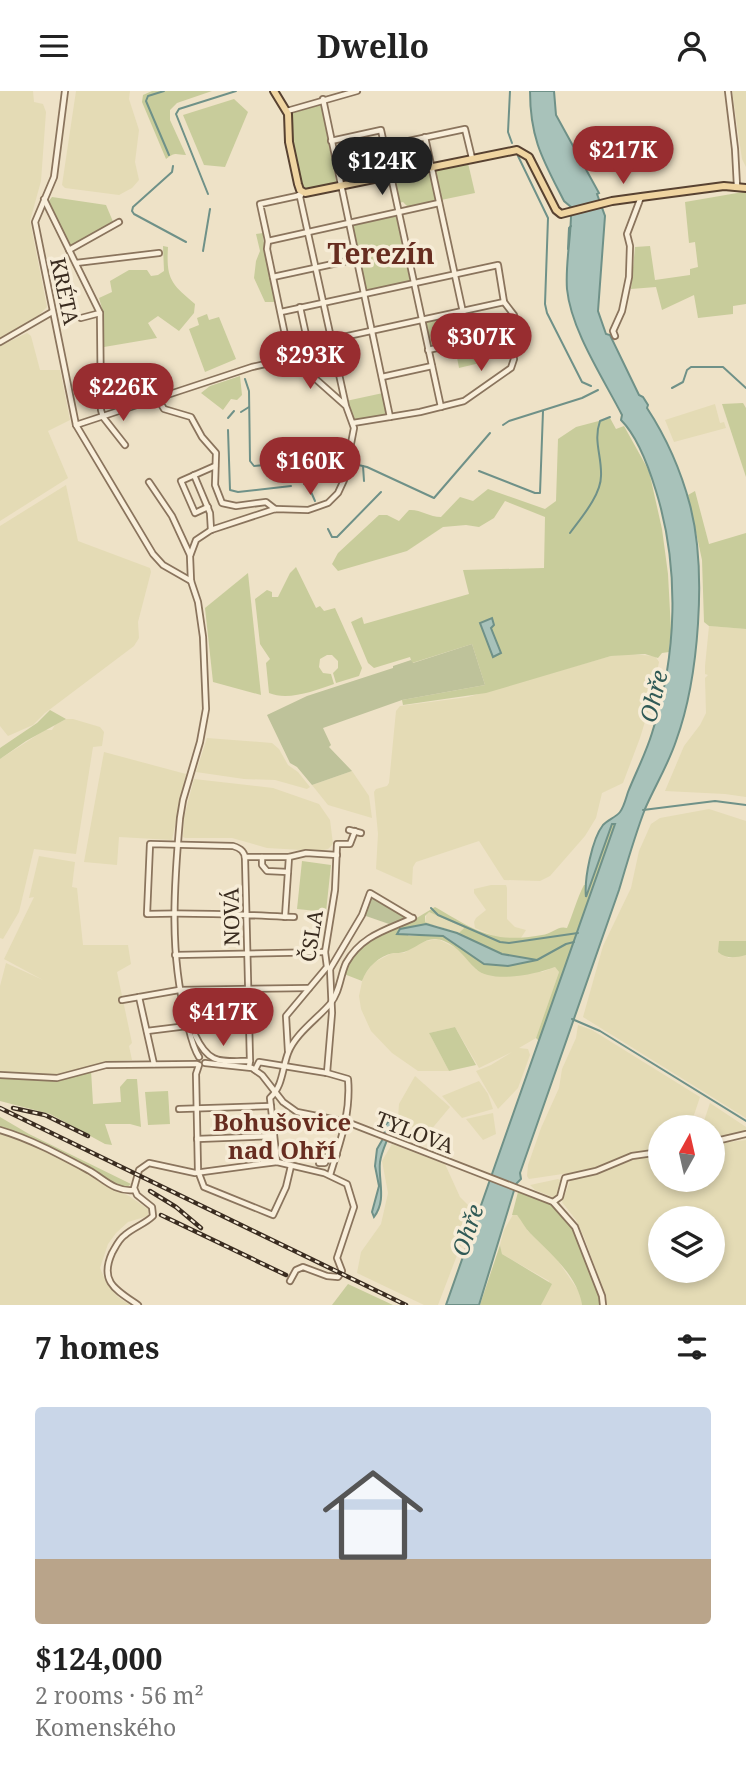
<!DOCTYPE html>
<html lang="en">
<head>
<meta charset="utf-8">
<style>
	body { margin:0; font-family:"Noto Serif",serif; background:#f6f6f6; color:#222; height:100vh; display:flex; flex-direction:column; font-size:26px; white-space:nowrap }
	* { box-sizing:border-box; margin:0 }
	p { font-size:23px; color:#767676 }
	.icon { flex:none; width:38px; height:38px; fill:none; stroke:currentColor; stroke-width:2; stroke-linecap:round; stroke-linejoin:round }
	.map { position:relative; height:1214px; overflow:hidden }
	.panel { display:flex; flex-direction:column; background:#fff; flex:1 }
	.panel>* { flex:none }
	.needle { width:46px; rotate:8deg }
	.fabs { position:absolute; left:648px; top:1024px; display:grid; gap:14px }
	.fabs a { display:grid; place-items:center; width:77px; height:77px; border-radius:50%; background:#fff; box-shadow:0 4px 10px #0003; font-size:35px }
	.price { position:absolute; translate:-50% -60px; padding:0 16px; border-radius:24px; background:#982d30; color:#fff; font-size:23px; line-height:46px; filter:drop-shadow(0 2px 4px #0008) }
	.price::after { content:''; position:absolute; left:50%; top:42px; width:21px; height:16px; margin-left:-10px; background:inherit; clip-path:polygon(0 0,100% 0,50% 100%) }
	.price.selected { background:#222; color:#fff }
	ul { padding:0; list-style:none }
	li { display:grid; align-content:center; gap:14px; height:371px; padding:0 35px }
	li+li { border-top:2px solid #e0e0e0 }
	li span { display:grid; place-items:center; height:217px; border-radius:7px; color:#555 }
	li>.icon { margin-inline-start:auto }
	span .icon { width:126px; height:126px; fill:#fffc; stroke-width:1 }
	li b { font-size:30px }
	h2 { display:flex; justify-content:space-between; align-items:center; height:84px; padding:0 35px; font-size:30px }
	header { display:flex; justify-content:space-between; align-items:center; height:91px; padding:0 35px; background:#fff; font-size:32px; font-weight:700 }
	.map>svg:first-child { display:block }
	.farmland { fill:#e4dbb5; fill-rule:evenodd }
	.green { fill:#c8cc9b; fill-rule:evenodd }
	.cemetery { fill:#bec29a }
	.water { fill:#a8c2ba; stroke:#6f9188; stroke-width:2 }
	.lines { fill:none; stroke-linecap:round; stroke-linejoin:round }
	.stream { stroke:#6f9188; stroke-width:2 }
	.minor-casing { stroke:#8a745d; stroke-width:8 }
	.major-casing { stroke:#584231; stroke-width:10 }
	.minor { stroke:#f9efdb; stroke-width:4.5 }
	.major { stroke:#f0d5a1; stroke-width:6 }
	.rail-casing { stroke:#3a2c20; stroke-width:4.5 }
	.rail { stroke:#f6ecd7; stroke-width:2; stroke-dasharray:5; stroke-linecap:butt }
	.labels { text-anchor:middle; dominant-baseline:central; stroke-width:7; stroke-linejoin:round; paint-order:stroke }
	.street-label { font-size:21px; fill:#3a2c20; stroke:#f6ecd7 }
	.water-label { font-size:23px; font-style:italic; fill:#305a56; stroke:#f6ecd7 }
	.quarter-label { font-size:24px; font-weight:bold; fill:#672d20; stroke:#f6ecd7 }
	.district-label { font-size:28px; font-weight:bold; fill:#672d20; stroke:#f6ecd7 }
</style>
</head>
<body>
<header><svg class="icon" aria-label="menu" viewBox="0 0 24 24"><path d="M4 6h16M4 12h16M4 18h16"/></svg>Dwello<svg class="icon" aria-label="person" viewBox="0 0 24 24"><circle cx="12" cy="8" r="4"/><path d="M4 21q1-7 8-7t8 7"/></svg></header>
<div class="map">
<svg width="746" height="1214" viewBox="0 0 746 1214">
	<rect width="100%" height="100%" fill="#eee2c7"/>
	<g class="farmland">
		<polygon points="0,0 33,0 34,11 43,13 46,21 41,90 30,130 47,216 39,224 0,247"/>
		<polygon points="76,0 130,0 129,8 139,39 135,71 139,89 132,97 119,104 65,97 62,94"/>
		<polygon points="732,0 746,0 746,76 742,68"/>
		<polygon points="27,242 31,245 40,279 60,279 70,329 48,340 68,387 0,430 0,255"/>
		<polygon points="715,313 720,332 724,331 726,337 674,351 665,329"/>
		<polygon points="66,394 78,450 150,477 151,481 138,531 139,547 134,555 45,622 33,634 8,645 0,635 0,435"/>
		<polygon points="709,535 746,538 746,706 725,703 665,700 684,655 700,634 706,622 705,587 708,584 705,583 705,575"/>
		<polygon points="628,563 655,565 659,571 650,614 640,647 623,692 602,702 596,727 585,745 550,785 540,790 504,789 479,750 416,771 413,776 412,794 376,778 378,743 374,701 376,698 387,695 389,692 396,620 400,615 468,606 611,565"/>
		<polygon points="66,628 73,628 100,636 104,641 102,655 93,656 76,763 34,758 19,821 3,848 0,847 0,668 45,639 52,639 55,634"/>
		<polygon points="207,647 272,652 279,658 288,674 298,681 310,696 307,698 275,689 244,688 196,681"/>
		<polygon points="104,661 186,683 172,749 119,746 117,774 84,771"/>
		<polygon points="352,680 369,705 372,727 328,714 312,694"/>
		<polygon points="194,688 273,697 319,713 330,729 333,753 328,758 319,760 267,757 232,747 185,747 183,746 184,726"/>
		<polygon points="709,718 746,730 746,850 719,850 728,867 746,864 746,1027 583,926 603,855 631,797 639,760 651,733 660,727"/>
		<polygon points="39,765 75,771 72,796 77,797 83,854 128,854 131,873 117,881 132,952 129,955 132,969 104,971 56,985 42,986 0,980 0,895 6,872 43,889 4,868 34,806 29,807"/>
		<polygon points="491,794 506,794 507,797 507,828 515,836 526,839 521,847 499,847 475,837 474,831 476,827 486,819 474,802 474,798"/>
		<polygon points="427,821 429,821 464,836 460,842 425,831"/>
		<polygon points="438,848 458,858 477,879 542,881 555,876 559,881 536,947 519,957 528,958 530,964 518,997 498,1018 476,980 491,974 512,961 479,977 455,936 429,942 449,980 418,980 392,962 371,940 361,918 359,905 363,886 373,872 392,862 404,862 421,851"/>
		<polygon points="578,934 592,939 700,1006 690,1036 660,1036 660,1059 635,1062 596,1078 529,1088 527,1085 528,1074 541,1037 559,997 562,978 576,947"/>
		<polygon points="415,985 450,1016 430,1040 419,1040 398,1027 399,1013"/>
		<polygon points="479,990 488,1003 493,1018 462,1027 442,1005"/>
		<polygon points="710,1012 746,1036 746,1042 712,1049 712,1036 702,1036"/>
		<polygon points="493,1022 496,1043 483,1049 466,1028"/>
		<polygon points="0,1042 15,1045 85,1080 98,1090 129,1105 148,1118 148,1125 128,1131 116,1142 108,1153 100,1177 107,1193 118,1206 130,1214 0,1214"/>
		<path d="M746,1049V1214H606L604,1201L584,1146L576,1129L562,1111L571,1088L609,1078L641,1066L660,1063V1088H712V1053ZM660,1127H712V1180H660Z"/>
		<polygon points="392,1053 445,1073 460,1106 470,1116 464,1146 438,1214 424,1214 357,1182 361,1161 381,1133 388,1102 382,1070"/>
		<polygon points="558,1088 562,1090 559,1104 555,1107 535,1099 530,1094"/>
		<polygon points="514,1122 520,1127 528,1140 554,1164 580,1202 582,1214 541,1214 549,1190 502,1163 500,1154 504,1139"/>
	</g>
	<g class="green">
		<path d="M152,0H212L177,12L170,19V29L186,64C176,64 176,60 166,68L142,11L143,4Z"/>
		<polygon points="234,8 248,21 225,76 204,74 183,24"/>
		<polygon points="316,13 321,14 337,95 306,99 302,97 291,51 291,22"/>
		<polygon points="468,72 475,102 441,109 435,79"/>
		<polygon points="430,80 436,110 408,116 403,111 399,112 394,88"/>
		<polygon points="743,101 746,102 746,213 733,215 733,223 698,227 694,204 662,219 656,196 631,198 635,156 650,155 655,189 690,184 690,178 698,176 695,151 689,152 685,111"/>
		<polygon points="52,106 106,114 114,133 70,157 48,111"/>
		<polygon points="396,125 410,190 366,199 352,135"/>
		<polygon points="263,142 263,147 277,211 265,211 254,187 256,170 260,160 256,143"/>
		<path d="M163,155L168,156C166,188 171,193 195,213L194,222L179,240L158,225L148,232L157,247L104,256V224L99,207L112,201L110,190L129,179H147L151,185L158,184L164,180Z"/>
		<polygon points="207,223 209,229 219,226 236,268 205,281 189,238 199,234 197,227"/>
		<polygon points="461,223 466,247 431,254 426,231"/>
		<polygon points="485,255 488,270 459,277 456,261"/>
		<polygon points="240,285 242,304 237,309 231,308 223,319 201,302 210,295"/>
		<polygon points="383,302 387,321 385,325 357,330 353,328 346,310"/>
		<polygon points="743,312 746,317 746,386 722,313"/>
		<path d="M610,327L616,338L624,335L649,380L662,438L668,483L671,539L669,561L662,562L658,567L645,563L611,565L486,602L403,614L402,609L485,594L472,553L412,572L410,566L374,577L368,572L351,531L362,526L364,533L469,503L463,479L544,477L545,426L505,410L494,427L479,436L466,434L443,436L407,460L338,480L332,473L338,462L379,424H387L399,430L409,419C420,418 429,426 441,426L460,406L473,410L488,398L545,418L556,410L558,348L576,336Z"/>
		<polygon points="695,400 709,453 746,442 746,538 709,535 704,531 702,469 688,404"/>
		<path d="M296,476L316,517L320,515L324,520L335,517L362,577L359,585L336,592L333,582L338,577V570L332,564H327L320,568L319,576L323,582L331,583L334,593C314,600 288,610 269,602L266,572L270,568L260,553L255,508L267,499L272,501V506H278L290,482Z"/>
		<polygon points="248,482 261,604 213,591 205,517"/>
		<polygon points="50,619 66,628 26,650 0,668 0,657 37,632"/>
		<path d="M615,732L539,950L536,947L559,881L555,876C537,883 492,893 476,878C465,868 459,856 444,850C427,843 418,857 404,861C402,862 395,862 393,862C379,865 367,876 362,890L344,883L347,873L372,846L393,835L410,831L435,816C477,840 492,853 542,844C552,843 558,834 567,837C573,823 577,807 584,794H586V804L612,733ZM429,821L463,836L464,837L459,842L425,831V825ZM426,833C466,837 492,869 535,868L508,875L484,873L443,845H408L414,835Z"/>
		<polygon points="302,770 331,774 326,821 297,818"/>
		<path d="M719,850H746V864C735,867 726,868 718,861Z"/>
		<polygon points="455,936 476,974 449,980 429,942"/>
		<polygon points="91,979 93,1013 121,1011 120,996 127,988 137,988 141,1036 130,1033 105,1033 112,1054 105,1053 50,1023 0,1010 0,986 55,989"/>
		<polygon points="168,1000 170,1033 148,1034 145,1001"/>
		<path d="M0,1026L29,1043L131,1093L126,1097C112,1095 104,1085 92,1078C63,1062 31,1048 0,1036Z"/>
		<path d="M518,1101L552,1114L575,1139L599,1204L600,1214H582C578,1185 550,1162 530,1142C525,1137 522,1130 517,1124H512Z"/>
		<polygon points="500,1154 502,1163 552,1193 541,1214 480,1214"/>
		<polygon points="348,1193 393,1214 332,1214"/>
	</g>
	<g class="cemetery">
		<polygon points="472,553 485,594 402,609 323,637 331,654 329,656 352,680 312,694 297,676 290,672 267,624 307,605 393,577 393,575 411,569 413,572"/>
		<polygon points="370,804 407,826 405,829 389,833 363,824"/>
	</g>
	<g class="water">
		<path d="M530,0H554L556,24L599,102L597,103L605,125L598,220L606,243L610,244L639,304L643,306L648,314L647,317C666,346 681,380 690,414C707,479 699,587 676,650C668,674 655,695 645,718C635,744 627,772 619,799L520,1082L521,1088L516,1093L479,1214H446L615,733H612L586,806C584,788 592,748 603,734C608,729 616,726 620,721C624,716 626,707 628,701C636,681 646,662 652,642C677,565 680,477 656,400C649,377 638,346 621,329L622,324C603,287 571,239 567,198C565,170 572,144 571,116L564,110C543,69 530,48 530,0Z"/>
		<polygon points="492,527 494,534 491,537 501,562 493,566 480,532"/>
		<polygon points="426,833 457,842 502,863 537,869 508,875 484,873 443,845 397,843 400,838"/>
		<path d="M389,1030L392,1033C390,1046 382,1057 380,1071C378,1090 387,1109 374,1126L372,1121L379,1095L375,1075L377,1058L384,1046L385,1034Z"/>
	</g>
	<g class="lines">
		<g class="stream">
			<polyline points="164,0 148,5 146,10 169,64"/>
			<polyline points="510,0 508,41 512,52"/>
			<polyline points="518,65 548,127 545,213 547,222 582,291 591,295"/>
			<polyline points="173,75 172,81 133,116 132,120 134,123 186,151"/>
			<polyline points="208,103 176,23 179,18 236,0"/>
			<polyline points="568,158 569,137 571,135"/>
			<polyline points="203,160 210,118"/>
			<polyline points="245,288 249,300 250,370 254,375 327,368 340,371"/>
			<polyline points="672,297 683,291 687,279 691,276 723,276 746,297"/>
			<polyline points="241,321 249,316"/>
			<polyline points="228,327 234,320"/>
			<polyline points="503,334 509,330 582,307 598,299"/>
			<polyline points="228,339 230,399 238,401 291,395"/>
			<polyline points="354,373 367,376 434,407 490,342"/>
			<polyline points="363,375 364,390"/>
			<polyline points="479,380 535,402 540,402 543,320"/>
			<polyline points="304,393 308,394 315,410"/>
			<polyline points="328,438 332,446 337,446 381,401"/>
			<path d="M570,442C581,427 601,404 601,385C602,365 593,350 600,330L610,326"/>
			<polyline points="643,719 715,710 746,714"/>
			<polyline points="431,817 438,824 500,851 509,852 578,842"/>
			<polyline points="537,869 566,853 574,851"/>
			<polyline points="572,928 600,940 746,1030"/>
		</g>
		<defs>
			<g id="minor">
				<polyline points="65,0 54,86 35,131 76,334 153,463 163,474 191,490"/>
				<polyline points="728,0 735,58 737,95"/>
				<polyline points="323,8 390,326"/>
				<polyline points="287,20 357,0"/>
				<polyline points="425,46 469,249"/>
				<polyline points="331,50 381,39 441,316"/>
				<polyline points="385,55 465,38 472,67"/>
				<polyline points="44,108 100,222 101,319 103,326 125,354"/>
				<polyline points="268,150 439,112"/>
				<polyline points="69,159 119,131"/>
				<polyline points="76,172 159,162"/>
				<polyline points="273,186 356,168"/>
				<polyline points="300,216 308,253"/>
				<polyline points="281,221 498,174 504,211 514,224 508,241 514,268 511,277 464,310 420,321 353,332"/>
				<polyline points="81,227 100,222"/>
				<polyline points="615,245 613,240 622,220 629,186 630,155 627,143 641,106"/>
				<polyline points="0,251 52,221"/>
				<polyline points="288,258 504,211"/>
				<polyline points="428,259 508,241"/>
				<polyline points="382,286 432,275"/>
				<polyline points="158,308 164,318 191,326 202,346 216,362 215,394 222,412 236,415 266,411 275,418"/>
				<polyline points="76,334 252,276 292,267"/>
				<polyline points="194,384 210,422 211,439"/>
				<polyline points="149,391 172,425 190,464"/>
				<polyline points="208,416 195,422 181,390 215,375"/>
				<polyline points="349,739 361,742"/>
				<polyline points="245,766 289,766"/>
				<polyline points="262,766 262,774 267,780 288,781"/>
				<polyline points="285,826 289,766 306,762 337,764"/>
				<polyline points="175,864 325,861"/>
				<polyline points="330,878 362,824 370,802 412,827"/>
				<polyline points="139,906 154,973"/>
				<polyline points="122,909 179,899 309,897"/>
				<polyline points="147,940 187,935"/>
				<path d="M195,944C209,974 220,970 250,970"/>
				<polyline points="288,960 286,925 327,876 325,861 335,799 337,753 350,753 355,740"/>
				<path d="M199,966C192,955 190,942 187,930C169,865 174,794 180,727L183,709L200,651L206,618L203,546L198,511L191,490L190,465L196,449L211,439L275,418L308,419L328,412L338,402L344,389L354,337L346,315L292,267L288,258L267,158L268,150L260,113L297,105L302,102L300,106L346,315"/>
				<polyline points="205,972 252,977 262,984 283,1011 297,1021 347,1031 553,1111 575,1136 602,1205 603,1214"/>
				<polyline points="199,974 196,983 198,1080 204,1096 273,1124 286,1096 291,1075"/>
				<path d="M249,976L250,970C248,903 247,835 245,768C245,760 240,757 233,755L150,753L147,823C196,821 245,824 294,826"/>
				<path d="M255,979L259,971L327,982L348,988C351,1023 340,1051 330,1084"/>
				<polyline points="327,982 332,922 330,878"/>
				<polyline points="0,984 57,987 106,974 197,973"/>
				<polyline points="179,1018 271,1015"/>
				<path d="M0,1039C31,1048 62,1065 90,1080C105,1089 115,1101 134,1099"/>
				<polyline points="197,1048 274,1045"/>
				<polyline points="712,1051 746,1043"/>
				<path d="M329,1061L325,1072H319L320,1059C326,1059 331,1062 337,1063"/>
				<path d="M277,1071L270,1007C283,995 282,978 288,962C295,943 317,928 330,913C340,901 340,885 346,872C362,844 387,839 413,827"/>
				<polyline points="553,1111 560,1106 565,1087 596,1080 632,1065 660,1061"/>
				<path d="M138,1214C116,1199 99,1191 112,1162C116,1155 119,1148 125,1144C134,1136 145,1133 153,1125L152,1116L137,1104L134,1097L139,1079L149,1072L195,1082L277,1071L324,1082L347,1093L354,1116L337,1167L342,1180L338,1186L327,1185L303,1176L296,1179L290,1190"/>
			</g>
			<polyline id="major" points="274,0 288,23 289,51 298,93 300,99 305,102 517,59 529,66 556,119 561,123 612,110 641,106 724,95 746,97"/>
		</defs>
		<use href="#minor" class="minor-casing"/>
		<use href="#major" class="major-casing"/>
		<use href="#minor" class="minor"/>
		<use href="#major" class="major"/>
		<defs>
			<g id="rail">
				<polyline points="0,1017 406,1214"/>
				<polyline points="13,1017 45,1024 88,1045"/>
				<polyline points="150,1100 176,1116 201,1137"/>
				<polyline points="161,1124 286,1184"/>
			</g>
		</defs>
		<use href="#rail" class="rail-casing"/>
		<use href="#rail" class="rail"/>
	</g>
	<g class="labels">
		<g class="street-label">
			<text transform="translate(65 200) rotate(78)">KRÉTA</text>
			<text transform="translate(231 826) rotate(-91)">NOVÁ</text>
			<text transform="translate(311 845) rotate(-81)">ČSLA</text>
			<text transform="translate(415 1041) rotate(21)">TYLOVA</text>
		</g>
		<g class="water-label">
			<text transform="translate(653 605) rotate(-76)">Ohře</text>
			<text transform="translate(467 1139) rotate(-71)">Ohře</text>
		</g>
		<g class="quarter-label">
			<text x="282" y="1030">Bohušovice<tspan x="282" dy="28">nad Ohří</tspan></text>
		</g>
		<g class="district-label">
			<text x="381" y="162">Terezín</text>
		</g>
	</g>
</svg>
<div class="fabs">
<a><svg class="needle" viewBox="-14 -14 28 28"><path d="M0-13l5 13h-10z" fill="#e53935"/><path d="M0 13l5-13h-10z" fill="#767676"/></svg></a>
<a><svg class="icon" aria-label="layers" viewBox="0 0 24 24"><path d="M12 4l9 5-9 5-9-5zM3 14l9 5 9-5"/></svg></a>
</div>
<b class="price" style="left:623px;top:95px">$217K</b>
<b class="price selected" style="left:382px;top:106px">$124K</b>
<b class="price" style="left:481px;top:282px">$307K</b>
<b class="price" style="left:310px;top:300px">$293K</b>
<b class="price" style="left:123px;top:332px">$226K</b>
<b class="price" style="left:310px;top:406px">$160K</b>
<b class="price" style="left:223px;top:957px">$417K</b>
</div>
<section class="panel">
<h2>7 homes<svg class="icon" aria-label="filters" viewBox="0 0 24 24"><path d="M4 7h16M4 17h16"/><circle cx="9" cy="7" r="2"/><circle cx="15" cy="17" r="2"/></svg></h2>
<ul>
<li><span style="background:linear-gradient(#c9d6e8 70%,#b9a48a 0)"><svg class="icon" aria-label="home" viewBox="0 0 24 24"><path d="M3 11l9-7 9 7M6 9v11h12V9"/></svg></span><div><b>$124,000</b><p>2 rooms · 56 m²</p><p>Komenského</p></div></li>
</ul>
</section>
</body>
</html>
